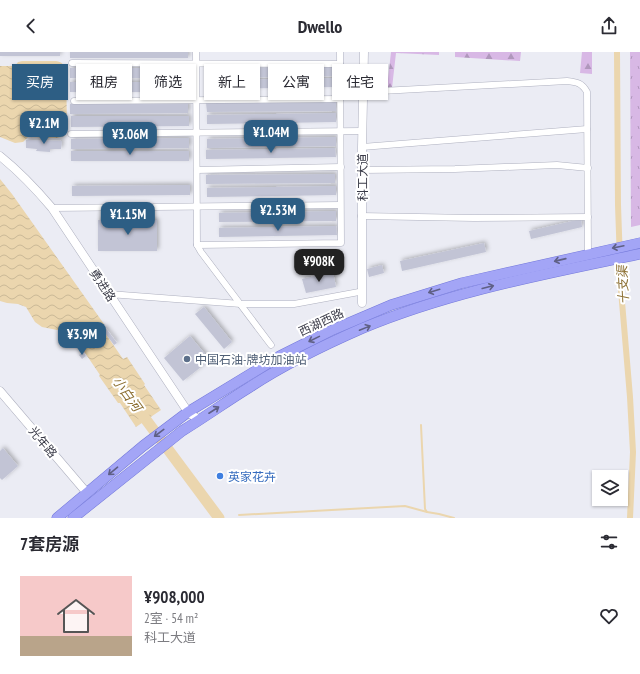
<!DOCTYPE html>
<html lang="zh">
<head>
<meta charset="utf-8">
<style>
	body { margin:0; font-family:"PT Sans Narrow","Noto Sans SC",sans-serif; background:#f2f2f3; color:#2b2b33; height:100vh; display:flex; flex-direction:column; font-size:15px; white-space:nowrap }
	* { box-sizing:border-box; margin:0 }
	p { font-size:13px; color:#7c7c81 }
	.icon { flex:none; width:22px; height:22px; fill:none; stroke:currentColor; stroke-width:2; stroke-linecap:round; stroke-linejoin:round }
	.map { position:relative; height:466px; overflow:hidden }
	.side { display:flex; flex-direction:column; background:#fff; flex:1 }
	.side>* { flex:none }
	.guide { position:absolute; left:12px; top:12px; width:400px; height:36px; display:flex; gap:8px }
	.tools { position:absolute; left:592px; top:418px; display:grid; gap:8px }
	.tools a { display:grid; place-items:center; width:36px; height:36px; border-radius:0px; background:#fff; box-shadow:0 1px 3px #0004; font-size:20px }
	.price { position:absolute; translate:-50% -34px; padding:0 9px; border-radius:8px; background:#2d5e84; color:#fff; font-size:13px; line-height:26px; filter:drop-shadow(0 1px 2px #0008) }
	.price::after { content:''; position:absolute; left:50%; top:24px; width:12px; height:9px; margin-left:-6px; background:inherit; clip-path:polygon(0 0,100% 0,50% 100%) }
	.price.on { background:#222; color:#fff }
	ul { padding:0; list-style:none }
	li { display:flex; align-items:center; gap:12px; height:100px; padding:0 20px }
	li+li { border-top:1px solid #e1e1e2 }
	li span { display:grid; place-items:center; flex:none; width:112px; height:80px; border-radius:0px; color:#555 }
	li>.icon { margin-inline-start:auto }
	span .icon { width:48px; height:48px; fill:#fffc; stroke-width:1 }
	li b { font-size:17px }
	h2 { display:flex; justify-content:space-between; align-items:center; height:48px; padding:0 20px; font-size:17px }
	.tag { padding:0 14px; border-radius:0px; background:#fff; box-shadow:0 1px 3px #0004; font-size:14px; line-height:36px }
	.tag.on { background:#2d5e84; color:#fff }
	header { display:flex; justify-content:space-between; align-items:center; height:52px; padding:0 20px; background:#fff; font-size:18px; font-weight:700 }
	.map>svg:first-child { display:block }
	.grass { fill:url(#grass-tufts) }
	.forest { fill:url(#forest-firs) }
	.water { fill:url(#water-waves) }
	.lines { fill:none; stroke-linecap:round; stroke-linejoin:round }
	.stream { stroke:#ebd6ae; stroke-width:2 }
	.canal { stroke:#ebd6ae; stroke-width:6 }
	.river { stroke:#ebd6ae; stroke-width:11 }
	.building { fill:#c2c4d5; filter:url(#shadow) }
	.minor-casing { stroke:#aeb0bf; stroke-width:7 }
	.tertiary-casing { stroke:#aeb0bf; stroke-width:9 }
	.primary-casing { stroke:#7378da; stroke-width:11 }
	.minor { stroke:#fff; stroke-width:6 }
	.tertiary { stroke:#fff; stroke-width:8 }
	.primary { stroke:#a3a5f6; stroke-width:10 }
	.oneway { stroke:#5f6085 }
	.service-dot { fill:#5c6f8a; stroke:#fff; stroke-width:1.5 }
	.shop-dot { fill:#3f7fe0; stroke:#fff; stroke-width:1.5 }
	.labels { text-anchor:middle; dominant-baseline:central; stroke-width:4; stroke-linejoin:round; paint-order:stroke }
	.street-label { font-size:12px; fill:#3a3b48; stroke:#fff }
	.service-label { font-size:12px; fill:#4e5e75; stroke:#fff; text-anchor:start }
	.shop-label { font-size:12px; fill:#366cbe; stroke:#fff; text-anchor:start }
	.water-label { font-size:13px; font-style:italic; fill:#8d7033; stroke:#fff }
</style>
</head>
<body>
<header><svg class="icon" aria-label="back" viewBox="0 0 24 24"><path d="M15 5l-7 7 7 7"/></svg>Dwello<svg class="icon" aria-label="share" viewBox="0 0 24 24"><path d="M12 15V3M7 8l5-5 5 5M5 13v7h14v-7"/></svg></header>
<div class="map">
<svg width="640" height="466" viewBox="0 0 640 466">
	<defs>
		<pattern id="grass-tufts" width="24" height="20" patternUnits="userSpaceOnUse"><rect width="24" height="20" fill="#d8b8e5"/><path d="M3 7l-1-3M5 7V3M7 7l1-3M15 17l-1-3M17 17v-4M19 17l1-3" fill="none" stroke="#b097bc"/></pattern>
		<pattern id="forest-firs" width="22" height="20" patternUnits="userSpaceOnUse"><rect width="22" height="20" fill="#d8b8e5"/><path d="M5 1l3.5 6h-7zM16 11l3.5 6h-7z" fill="#b097bc"/></pattern>
		<pattern id="water-waves" width="16" height="10" patternUnits="userSpaceOnUse"><rect width="16" height="10" fill="#ebd6ae"/><path d="M0 5q4-4 8 0t8 0" fill="none" stroke="#cab997"/></pattern>
		<filter id="shadow"><feDropShadow dx="2" dy="-2" stdDeviation="2" flood-color="#0004"/></filter>
	</defs>
	<rect width="100%" height="100%" fill="#ebecf4"/>
	<polygon class="grass" points="630,0 640,0 640,173 631,175"/>
	<g class="forest">
		<polygon points="391,0 439,0 439,3 396,1 392,36 387,36"/>
		<polygon points="455,0 521,0 520,9 455,5"/>
		<polygon points="582,0 592,0 592,22 580,21"/>
	</g>
	<g class="water">
		<path d="M22,9H56C63,10 64,13 66,19L67,73V78L64,84L57,86L28,85L23,90L15,91L0,85V14H15L18,10Z"/>
		<polygon points="0,127 12,142 104,272 101,275 123,307 127,305 145,332 144,333 161,358 136,375 120,351 118,351 99,324 100,323 79,292 79,287 72,281 42,275 35,270 26,255 18,252 7,251 0,249"/>
	</g>
	<g class="lines">
		<g class="stream">
			<polyline points="421,373 425,457 427,460 439,462 454,466"/>
			<polyline points="239,463 405,454 427,460"/>
		</g>
		<polyline class="canal" points="617,0 618,153 621,238 630,345 633,400 630,466"/>
		<polyline class="river" points="138,357 219,466"/>
	</g>
	<g class="building">
		<rect x="0" y="0" width="60" height="4"/>
		<rect x="70" y="0" width="118" height="6"/>
		<polygon points="335,15 336,24 207,26 206,16"/>
		<rect x="70" y="16" width="117" height="10"/>
		<polygon points="336,26 336,35 207,37 207,28"/>
		<rect x="70" y="30" width="118" height="10"/>
		<polygon points="336,49 336,59 207,60 206,51"/>
		<polygon points="188,51 188,61 70,62 70,52"/>
		<polygon points="336,61 336,70 207,72 207,63"/>
		<polygon points="71,64 189,64 189,74 71,75"/>
		<polygon points="336,85 336,94 207,96 207,87"/>
		<polygon points="189,86 189,96 71,97 71,87"/>
		<polygon points="26,88 62,89 61,97 50,97 50,100 36,99 37,97 26,96"/>
		<polygon points="335,96 336,105 206,107 206,98"/>
		<rect x="71" y="99" width="118" height="10"/>
		<polygon points="335,122 335,131 206,132 206,123"/>
		<polygon points="190,133 190,143 72,144 72,134"/>
		<polygon points="336,134 336,143 207,145 207,136"/>
		<polygon points="336,159 336,169 219,170 219,161"/>
		<polygon points="581,167 582,175 531,187 529,179"/>
		<rect x="98" y="168" width="59" height="31"/>
		<polygon points="336,174 337,183 219,185 219,176"/>
		<polygon points="484,191 486,200 402,219 400,209"/>
		<polygon points="382,213 384,221 369,225 367,217"/>
		<polygon points="333,220 336,235 306,241 302,227"/>
		<polygon points="204,255 232,290 224,297 195,262"/>
		<polygon points="105,275 117,291 114,293 102,277"/>
		<polygon points="190,284 210,308 183,329 164,306"/>
		<polygon points="83,300 86,304 82,307 79,303"/>
		<polygon points="3,396 18,414 2,428 0,426 0,399"/>
	</g>
	<g class="lines">
		<defs>
			<g id="minor">
				<polyline points="196,0 197,193 201,200 271,293"/>
				<polyline points="72,11 340,12"/>
				<path d="M363,40L567,29C577,30 582,31 587,40L588,202"/>
				<polyline points="74,49 340,47"/>
				<polyline points="71,82 362,79"/>
				<polyline points="362,95 587,77"/>
				<polyline points="197,118 341,115"/>
				<polyline points="362,118 455,117 557,113 588,116"/>
				<polyline points="52,156 340,153"/>
				<polyline points="361,164 474,166 588,165"/>
				<polyline points="197,193 341,191 340,0"/>
				<polyline points="109,242 241,252 294,252 359,240"/>
			</g>
			<g id="tertiary">
				<path d="M0,104C20,120 36,137 52,156L188,360L199,368"/>
				<polyline points="362,251 362,95 364,0"/>
				<polyline points="0,339 87,441"/>
			</g>
			<g id="primary">
				<polyline points="57,466 143,394 188,360 280,304 330,279 391,253 462,231 640,191"/>
				<path d="M73,466L182,379C205,365 227,349 250,335C285,312 324,293 363,276C452,239 546,222 640,202"/>
			</g>
		</defs>
		<use href="#minor" class="minor-casing"/>
		<use href="#tertiary" class="tertiary-casing"/>
		<use href="#primary" class="primary-casing"/>
		<use href="#minor" class="minor"/>
		<use href="#tertiary" class="tertiary"/>
		<use href="#primary" class="primary"/>
	</g>
	<defs><path id="oneway-shaft" d="M-6 0H5M1.5-3L5.5 0L1.5 3" fill="none" stroke-width="1.6" stroke-linecap="round" stroke-linejoin="round"/></defs>
	<g class="oneway">
		<use href="#oneway-shaft" transform="translate(618 195) rotate(168)"/>
		<use href="#oneway-shaft" transform="translate(560 208) rotate(167)"/>
		<use href="#oneway-shaft" transform="translate(488 235) rotate(-14)"/>
		<use href="#oneway-shaft" transform="translate(434 239) rotate(163)"/>
		<use href="#oneway-shaft" transform="translate(365 276) rotate(-22)"/>
		<use href="#oneway-shaft" transform="translate(314 287) rotate(154)"/>
		<use href="#oneway-shaft" transform="translate(214 358) rotate(-33)"/>
		<use href="#oneway-shaft" transform="translate(159 381) rotate(143)"/>
		<use href="#oneway-shaft" transform="translate(113 419) rotate(140)"/>
	</g>
	<circle class="service-dot" cx="187" cy="307" r="4"/>
	<circle class="shop-dot" cx="220" cy="424" r="4"/>
	<g class="labels">
		<g class="street-label">
			<text transform="translate(362 125) rotate(-90)">科工大道</text>
			<text transform="translate(103 233) rotate(56)">勇进路</text>
			<text transform="translate(321 270) rotate(-25)">西湖西路</text>
			<text transform="translate(43 390) rotate(50)">光年路</text>
		</g>
		<g class="service-label">
			<text x="195" y="307">中国石油-牌坊加油站</text>
		</g>
		<g class="shop-label">
			<text x="228" y="424">英家花卉</text>
		</g>
		<g class="water-label">
			<text transform="translate(623 233) rotate(-93)">十支渠</text>
			<text transform="translate(127 342) rotate(54)">小白河</text>
		</g>
	</g>
</svg>
<div class="tools">
<a><svg class="icon" aria-label="layers" viewBox="0 0 24 24"><path d="M12 4l9 5-9 5-9-5zM3 14l9 5 9-5"/></svg></a>
</div>
<b class="price" style="left:44px;top:93px">¥2.1M</b>
<b class="price" style="left:271px;top:102px">¥1.04M</b>
<b class="price" style="left:130px;top:104px">¥3.06M</b>
<b class="price" style="left:278px;top:180px">¥2.53M</b>
<b class="price" style="left:128px;top:184px">¥1.15M</b>
<b class="price on" style="left:319px;top:231px">¥908K</b>
<b class="price" style="left:82px;top:304px">¥3.9M</b>
<div class="guide">
<a class="tag on">买房</a>
<a class="tag">租房</a>
<a class="tag">筛选</a>
<a class="tag">新上</a>
<a class="tag">公寓</a>
<a class="tag">住宅</a>
</div>
</div>
<section class="side">
<h2>7套房源<svg class="icon" aria-label="filters" viewBox="0 0 24 24"><path d="M4 7h16M4 17h16"/><circle cx="9" cy="7" r="2"/><circle cx="15" cy="17" r="2"/></svg></h2>
<ul>
<li><span style="background:linear-gradient(#f6c9c9 75%,#b9a48a 0)"><svg class="icon" aria-label="home" viewBox="0 0 24 24"><path d="M3 11l9-7 9 7M6 9v11h12V9"/></svg></span><div><b>¥908,000</b><p>2室 · 54 m²</p><p>科工大道</p></div><svg class="icon" aria-label="heart" viewBox="0 0 24 24"><path d="M12 20l-8-8c-3-5 5-10 8-4 3-6 11-1 8 4z"/></svg></li>
</ul>
</section>
</body>
</html>
